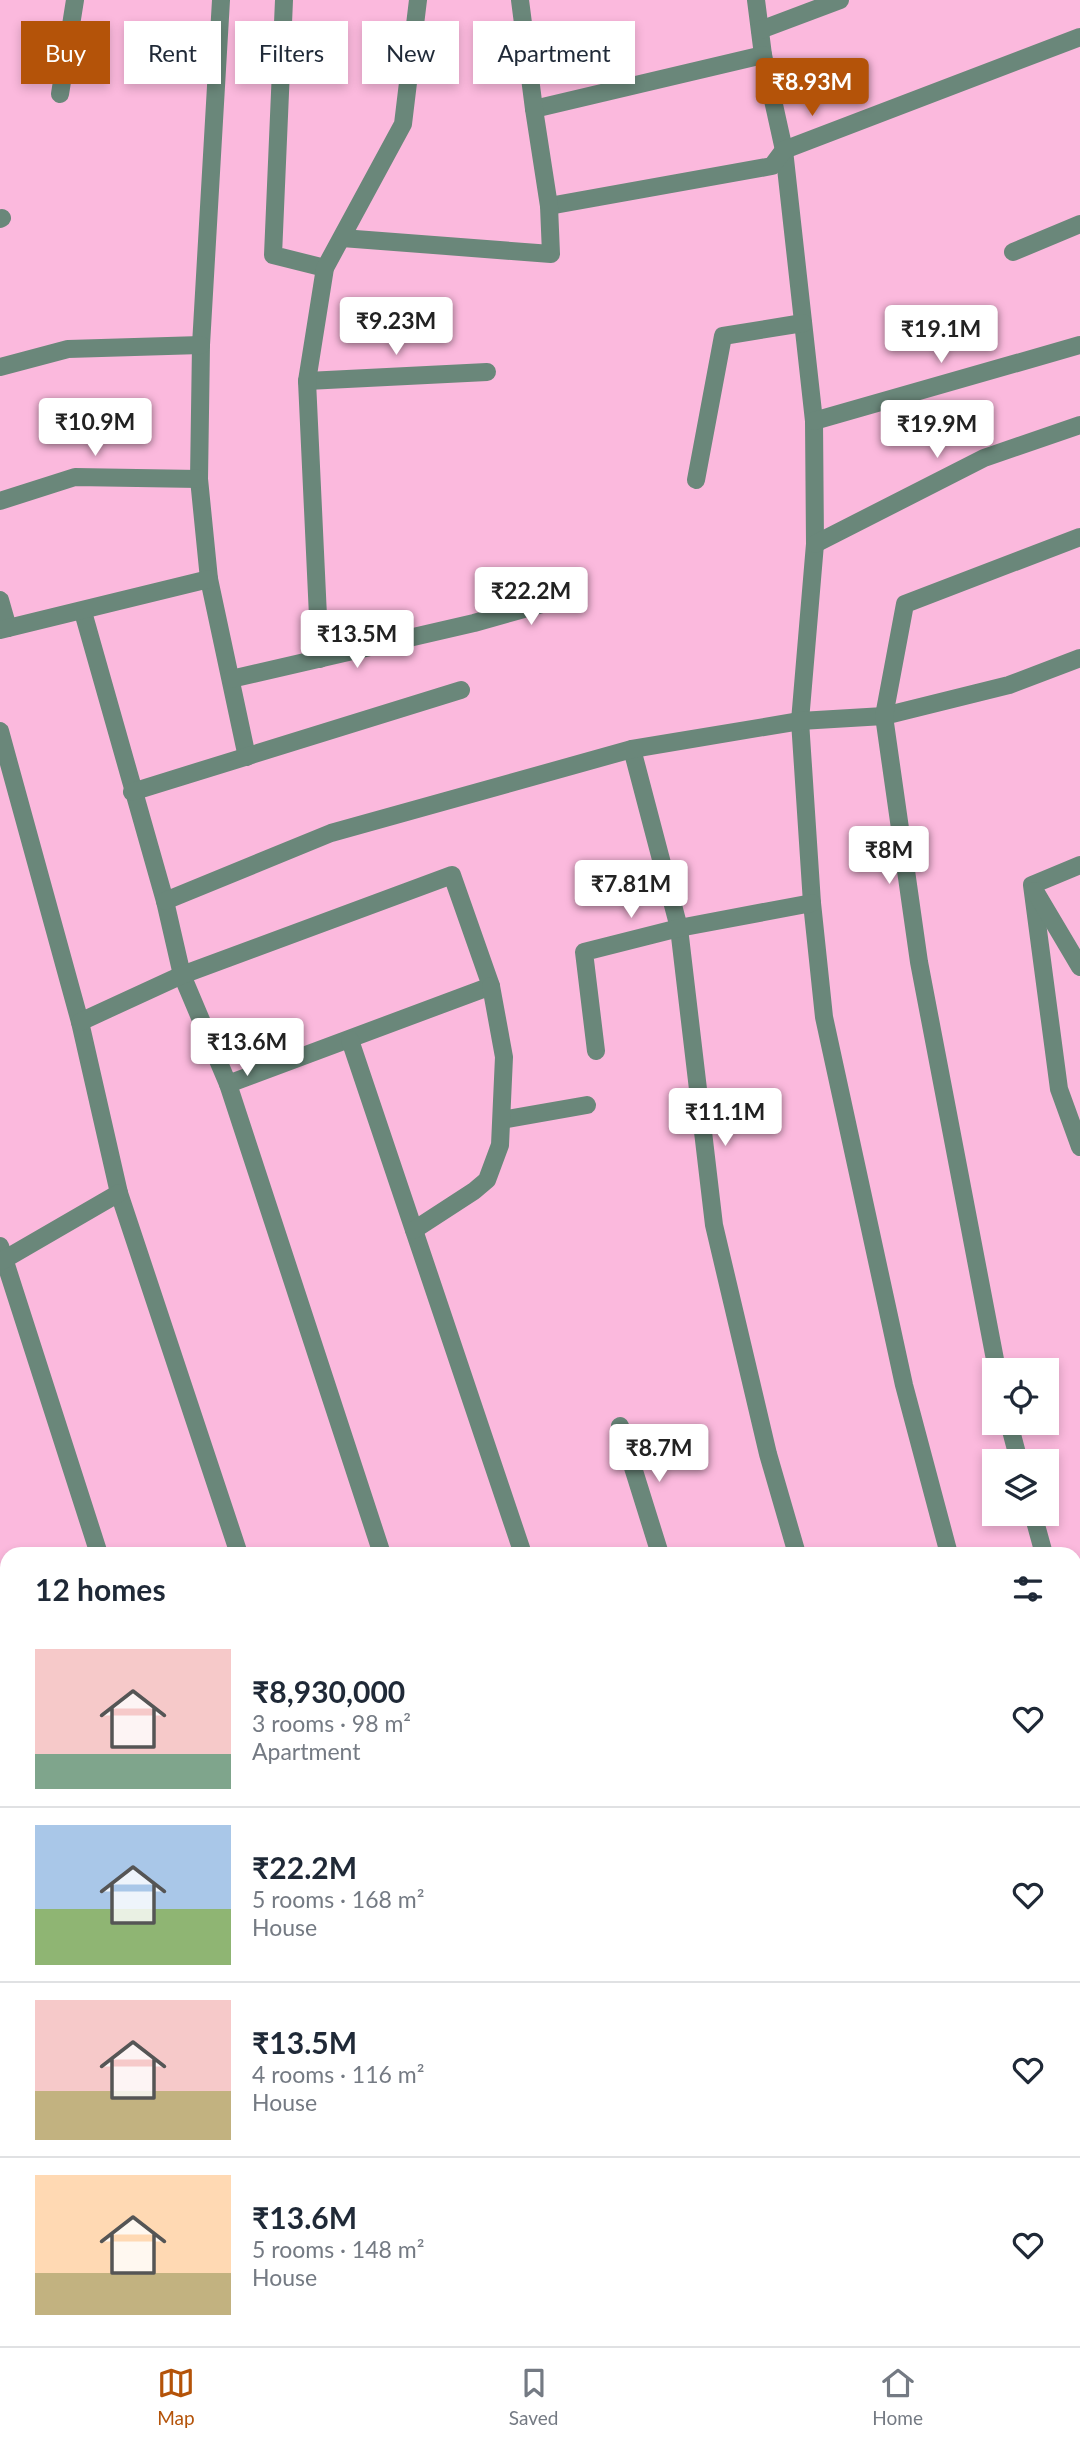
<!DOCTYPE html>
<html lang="en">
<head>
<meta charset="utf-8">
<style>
	body { margin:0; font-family:Lato,sans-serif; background:#f6f6f7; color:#1f2937; height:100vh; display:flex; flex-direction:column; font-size:26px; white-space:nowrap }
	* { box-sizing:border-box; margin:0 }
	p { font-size:23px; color:#747a83 }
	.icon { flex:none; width:38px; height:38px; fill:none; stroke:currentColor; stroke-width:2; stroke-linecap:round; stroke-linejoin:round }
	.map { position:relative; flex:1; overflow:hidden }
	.drawer { position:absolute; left:0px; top:1547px; width:1082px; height:800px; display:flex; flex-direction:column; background:#fff; border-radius:21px 21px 0 0; box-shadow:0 4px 10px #0003 }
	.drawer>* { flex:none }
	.hud { position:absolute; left:21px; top:21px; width:700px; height:63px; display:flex; gap:14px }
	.buttons { position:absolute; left:982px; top:1358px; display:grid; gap:14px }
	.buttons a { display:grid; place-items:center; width:77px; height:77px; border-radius:0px; background:#fff; box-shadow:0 4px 10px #0003; font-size:35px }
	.price { position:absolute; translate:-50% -60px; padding:0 16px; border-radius:7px; background:#fff; color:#222; font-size:23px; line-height:46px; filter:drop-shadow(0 2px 4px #0008) }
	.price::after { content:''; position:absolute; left:50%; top:42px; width:21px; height:16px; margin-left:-10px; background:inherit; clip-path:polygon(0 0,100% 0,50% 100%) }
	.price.current { background:#b45309; color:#fff }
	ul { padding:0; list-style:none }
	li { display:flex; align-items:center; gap:21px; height:175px; padding:0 35px }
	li+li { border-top:2px solid #e0e1e3 }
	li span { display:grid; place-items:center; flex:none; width:196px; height:140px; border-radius:0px; color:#555 }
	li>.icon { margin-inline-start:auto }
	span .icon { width:84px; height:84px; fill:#fffc; stroke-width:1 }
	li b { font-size:30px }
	h2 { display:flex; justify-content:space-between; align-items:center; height:84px; padding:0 35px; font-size:30px }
	.chip { padding:0 24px; border-radius:0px; background:#fff; box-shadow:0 4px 10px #0003; font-size:24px; line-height:63px }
	.chip.current { background:#b45309; color:#fff }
	.dock { display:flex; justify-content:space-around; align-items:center; height:98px; border-top:2px solid #e0e1e3; background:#fff; font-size:19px; color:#747a83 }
	.dock a { display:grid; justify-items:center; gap:4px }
	.dock .current { color:#b45309 }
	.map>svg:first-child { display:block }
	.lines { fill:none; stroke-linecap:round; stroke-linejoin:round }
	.minor { stroke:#6a877a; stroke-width:18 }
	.major { stroke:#044b35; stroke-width:18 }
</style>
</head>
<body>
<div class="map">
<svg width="1080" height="2346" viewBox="0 0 1080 2346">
	<rect width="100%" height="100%" fill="#fbb9dd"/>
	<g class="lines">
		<g class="minor">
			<polyline points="221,0 201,345 199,479 209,579 247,757"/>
			<polyline points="284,0 273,255 325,268"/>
			<polyline points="756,0 763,55 784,150 814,421 815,544 800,721 812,903 824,1017 904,1385 949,1554"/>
			<polyline points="760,30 840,0"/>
			<polyline points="60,94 75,0"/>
			<polyline points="534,109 763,55"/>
			<polyline points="549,206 772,166 784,150 1080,37"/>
			<polyline points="0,219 2,218"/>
			<polyline points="342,238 551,254 549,206 534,109 520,0"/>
			<polyline points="1013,252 1080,224"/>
			<polyline points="0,367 68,349 201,345"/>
			<polyline points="307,381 487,372"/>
			<polyline points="814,421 1080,345"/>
			<polyline points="696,480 723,336 803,323"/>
			<polyline points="0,501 75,477 199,479"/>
			<polyline points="815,544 984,458 1080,425"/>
			<polyline points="0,600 8,628"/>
			<polyline points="83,612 165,901 182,975 228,1084 382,1554"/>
			<polyline points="0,630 209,579"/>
			<polyline points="320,659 307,381 325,268 403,124 418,0"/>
			<polyline points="231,679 474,623 578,594"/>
			<polyline points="0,731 80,1022 119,1193 239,1554"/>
			<polyline points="632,749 679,928 714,1225 768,1454 797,1554"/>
			<polyline points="132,792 461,690"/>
			<polyline points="1080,865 1032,885 1059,1089 1080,1147"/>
			<polyline points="1035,891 1080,967"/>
			<polyline points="165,901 331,833 632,749 800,721 884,716 1009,685 1080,658"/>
			<polyline points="80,1022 182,975 452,875 491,986 228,1084"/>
			<polyline points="350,1040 523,1554"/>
			<polyline points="596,1051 584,952 679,928 812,903"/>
			<polyline points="502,1120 587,1105"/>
			<polyline points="414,1230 474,1191 487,1180 500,1145 504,1057 491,986"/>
			<polyline points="0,1246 99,1554"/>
			<polyline points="0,1262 119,1193"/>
			<polyline points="997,1370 919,962 884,716 905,604 1080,537"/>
			<polyline points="1009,1423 1019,1461"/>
			<polyline points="620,1426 660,1554"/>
			<polyline points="1033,1514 1044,1554"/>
			<polyline points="1074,1607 1080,1606"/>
			<polyline points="0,1630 7,1628"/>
			<polyline points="0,1692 7,1716"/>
			<polyline points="0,1749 7,1748"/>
			<polyline points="1074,1811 1080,1809"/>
			<polyline points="1074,2039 1080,2067"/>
			<polyline points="0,2134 7,2132"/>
			<polyline points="0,2188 7,2213"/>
			<polyline points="1074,2193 1080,2192"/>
			<polyline points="1074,2313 1080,2312"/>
			<polyline points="43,2340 45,2346"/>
			<polyline points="183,2340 185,2346"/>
			<polyline points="354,2340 357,2346"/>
			<polyline points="562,2340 564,2346"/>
			<polyline points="915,2346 945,2340"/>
		</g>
		<g class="major">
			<polyline points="1074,1977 1080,1975"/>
			<polyline points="413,2346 421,2340"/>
		</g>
	</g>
</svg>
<div class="buttons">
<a><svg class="icon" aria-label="locate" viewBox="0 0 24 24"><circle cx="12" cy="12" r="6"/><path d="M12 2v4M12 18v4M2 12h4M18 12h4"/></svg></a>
<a><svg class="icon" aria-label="layers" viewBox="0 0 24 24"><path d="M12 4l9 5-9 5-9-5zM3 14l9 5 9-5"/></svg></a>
</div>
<b class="price current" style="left:812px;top:118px">₹8.93M</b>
<b class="price" style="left:396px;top:357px">₹9.23M</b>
<b class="price" style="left:941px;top:365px">₹19.1M</b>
<b class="price" style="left:95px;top:458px">₹10.9M</b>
<b class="price" style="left:937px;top:460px">₹19.9M</b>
<b class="price" style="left:531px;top:627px">₹22.2M</b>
<b class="price" style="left:357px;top:670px">₹13.5M</b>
<b class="price" style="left:889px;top:886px">₹8M</b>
<b class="price" style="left:631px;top:920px">₹7.81M</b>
<b class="price" style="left:247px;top:1078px">₹13.6M</b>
<b class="price" style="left:725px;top:1148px">₹11.1M</b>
<b class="price" style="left:659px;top:1484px">₹8.7M</b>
<div class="hud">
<a class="chip current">Buy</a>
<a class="chip">Rent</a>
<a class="chip">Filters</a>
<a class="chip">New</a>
<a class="chip">Apartment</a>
</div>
<section class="drawer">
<h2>12 homes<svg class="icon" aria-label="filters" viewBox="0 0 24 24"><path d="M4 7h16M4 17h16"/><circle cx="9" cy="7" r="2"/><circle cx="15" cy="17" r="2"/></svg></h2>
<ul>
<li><span style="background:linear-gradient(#f6c9c9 75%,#7fa58c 0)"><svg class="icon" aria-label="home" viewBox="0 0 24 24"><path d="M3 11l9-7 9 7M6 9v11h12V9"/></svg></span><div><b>₹8,930,000</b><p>3 rooms · 98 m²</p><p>Apartment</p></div><svg class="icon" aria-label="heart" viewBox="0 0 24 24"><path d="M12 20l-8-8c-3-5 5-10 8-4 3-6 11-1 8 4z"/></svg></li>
<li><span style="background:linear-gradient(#a9c7e8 60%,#8fb573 0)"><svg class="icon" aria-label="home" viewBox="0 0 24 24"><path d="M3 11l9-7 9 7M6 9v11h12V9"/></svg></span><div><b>₹22.2M</b><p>5 rooms · 168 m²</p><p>House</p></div><svg class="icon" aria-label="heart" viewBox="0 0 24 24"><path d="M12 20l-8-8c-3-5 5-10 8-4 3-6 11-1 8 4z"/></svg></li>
<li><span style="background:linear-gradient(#f6c9c9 65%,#c2b280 0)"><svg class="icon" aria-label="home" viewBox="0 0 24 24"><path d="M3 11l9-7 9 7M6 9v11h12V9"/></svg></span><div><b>₹13.5M</b><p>4 rooms · 116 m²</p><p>House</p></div><svg class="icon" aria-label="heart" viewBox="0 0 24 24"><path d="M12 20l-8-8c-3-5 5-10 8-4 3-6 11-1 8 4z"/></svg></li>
<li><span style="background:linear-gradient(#ffd9b3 70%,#c2b280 0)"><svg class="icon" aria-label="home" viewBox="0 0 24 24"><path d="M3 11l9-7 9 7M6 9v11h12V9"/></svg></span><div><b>₹13.6M</b><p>5 rooms · 148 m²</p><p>House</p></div><svg class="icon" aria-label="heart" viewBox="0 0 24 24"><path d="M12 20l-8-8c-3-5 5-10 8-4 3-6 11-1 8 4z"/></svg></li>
</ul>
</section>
</div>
<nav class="dock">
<a class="current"><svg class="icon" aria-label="map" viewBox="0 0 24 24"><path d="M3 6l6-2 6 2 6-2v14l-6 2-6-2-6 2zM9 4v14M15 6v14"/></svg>Map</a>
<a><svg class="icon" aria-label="saved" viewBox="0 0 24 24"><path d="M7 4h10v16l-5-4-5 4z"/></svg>Saved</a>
<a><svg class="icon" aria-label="home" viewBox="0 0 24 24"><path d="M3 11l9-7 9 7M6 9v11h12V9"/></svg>Home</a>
</nav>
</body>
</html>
